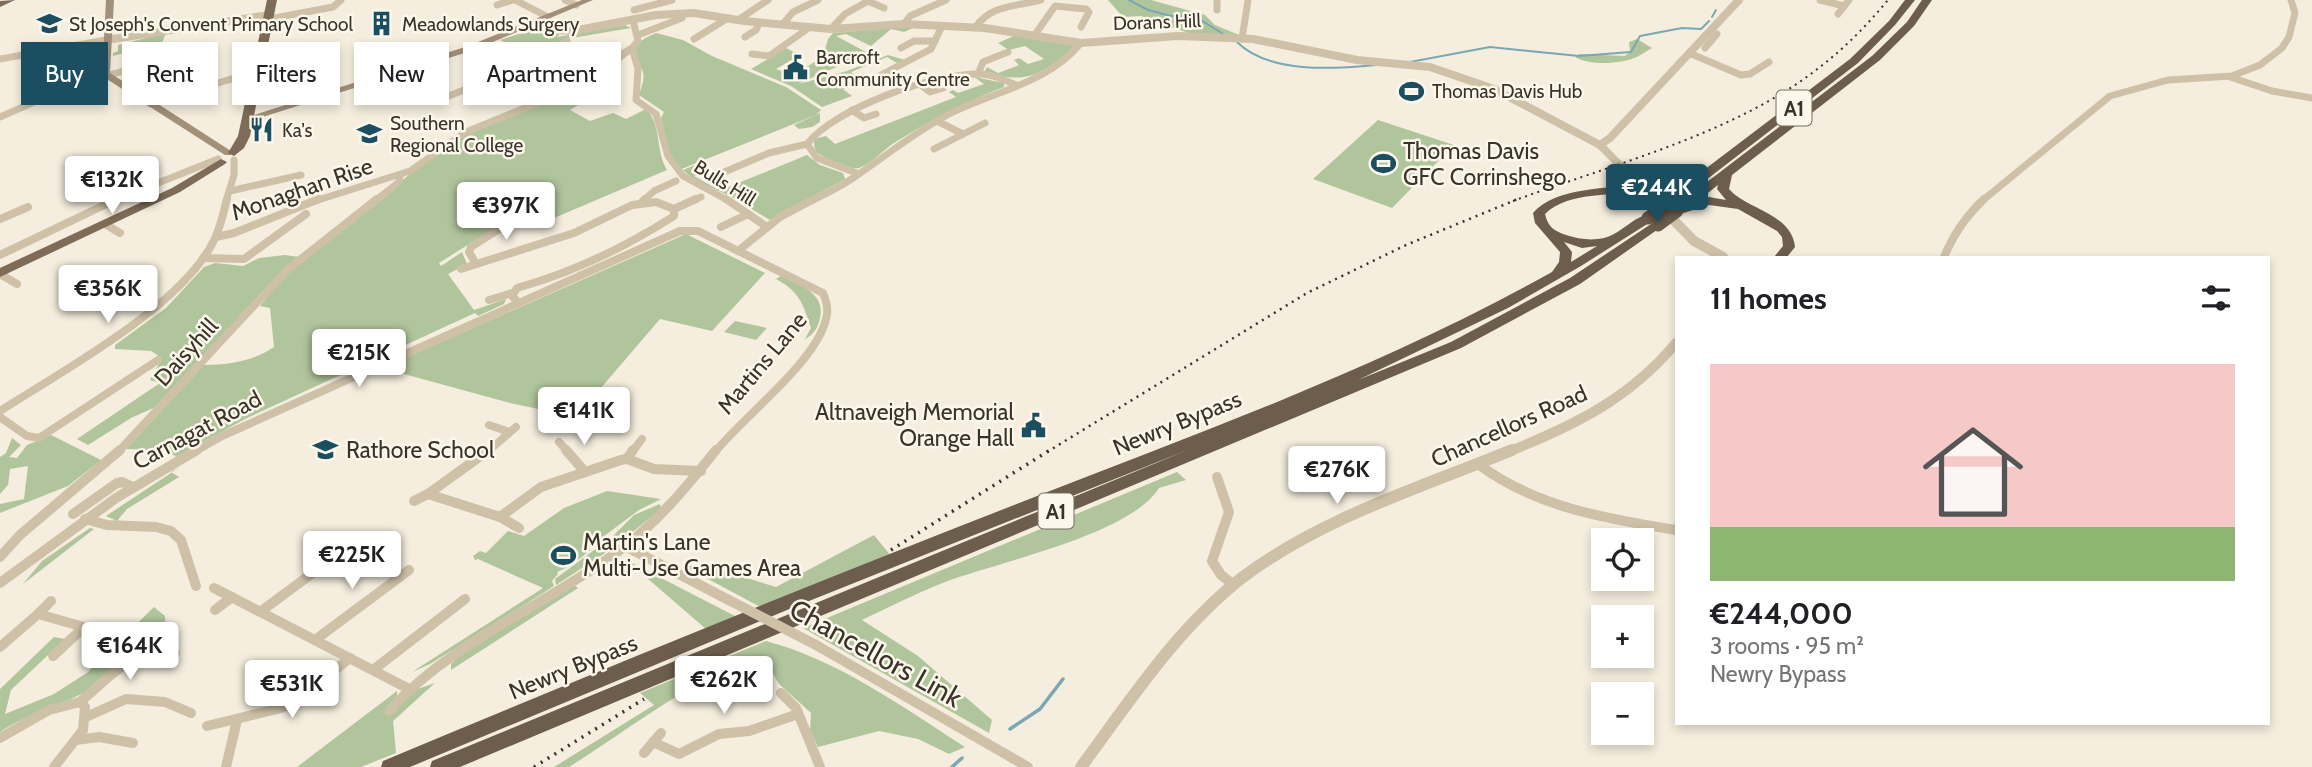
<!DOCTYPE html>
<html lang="en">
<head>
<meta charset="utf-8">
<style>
	body { margin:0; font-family:Cabin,sans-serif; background:#f2f2f2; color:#202124; height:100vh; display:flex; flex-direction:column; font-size:26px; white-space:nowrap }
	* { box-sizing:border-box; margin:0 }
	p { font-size:23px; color:#757577 }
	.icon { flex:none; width:38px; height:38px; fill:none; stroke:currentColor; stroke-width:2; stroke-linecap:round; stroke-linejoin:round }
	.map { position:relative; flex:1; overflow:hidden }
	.sheet { position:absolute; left:1675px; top:256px; width:595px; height:469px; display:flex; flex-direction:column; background:#fff; border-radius:0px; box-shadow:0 4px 10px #0003 }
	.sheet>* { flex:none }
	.hud { position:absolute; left:21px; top:42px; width:665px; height:63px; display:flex; gap:14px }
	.controls { position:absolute; left:1591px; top:528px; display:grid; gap:14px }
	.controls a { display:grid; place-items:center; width:63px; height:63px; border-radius:0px; background:#fff; box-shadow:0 4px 10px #0003; font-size:35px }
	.price { position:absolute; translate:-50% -60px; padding:0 16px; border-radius:7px; background:#fff; color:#222; font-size:23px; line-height:46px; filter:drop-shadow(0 2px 4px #0008) }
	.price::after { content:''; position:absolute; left:50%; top:42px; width:21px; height:16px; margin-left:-10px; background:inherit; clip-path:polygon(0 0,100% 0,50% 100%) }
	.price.active { background:#1b4e60; color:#fff }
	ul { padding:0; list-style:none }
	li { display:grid; align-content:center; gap:14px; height:371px; padding:0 35px }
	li+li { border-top:2px solid #e0e0e0 }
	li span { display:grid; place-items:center; height:217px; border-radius:0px; color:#555 }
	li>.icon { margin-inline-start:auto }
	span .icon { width:126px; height:126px; fill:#fffc; stroke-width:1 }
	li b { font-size:30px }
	h2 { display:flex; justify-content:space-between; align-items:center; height:84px; padding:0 35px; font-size:30px }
	.tag { padding:0 24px; border-radius:0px; background:#fff; box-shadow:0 4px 10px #0003; font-size:24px; line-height:63px }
	.tag.active { background:#1b4e60; color:#fff }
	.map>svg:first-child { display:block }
	.green { fill:#b0c59c }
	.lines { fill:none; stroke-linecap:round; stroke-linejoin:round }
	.stream-far1 { stroke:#7aa7b4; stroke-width:2 }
	.stream { stroke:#7aa7b4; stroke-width:3.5 }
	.minor-far2 { stroke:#cec1a8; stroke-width:7 }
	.minor-far1 { stroke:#cec1a8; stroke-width:8 }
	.minor { stroke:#cec1a8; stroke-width:10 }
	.tertiary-far2 { stroke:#cec1a8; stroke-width:8 }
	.tertiary-far1 { stroke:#cec1a8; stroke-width:10 }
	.tertiary { stroke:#cec1a8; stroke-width:12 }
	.secondary { fill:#a29079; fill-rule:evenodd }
	.primary { fill:#7e6c59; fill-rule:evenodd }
	.trunk { fill:#6d5d4c; fill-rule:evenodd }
	.rail-far2 { stroke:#3b3229; stroke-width:2; stroke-dasharray:2 4.5; stroke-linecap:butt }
	.rail-far1 { stroke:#3b3229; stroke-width:2.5; stroke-dasharray:2 5; stroke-linecap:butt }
	.rail { stroke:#3b3229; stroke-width:3.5; stroke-dasharray:2 6; stroke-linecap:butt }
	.minor-bridge { stroke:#cec1a8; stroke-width:10 }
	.trunk-bridge { stroke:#6d5d4c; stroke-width:13 }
	.labels { text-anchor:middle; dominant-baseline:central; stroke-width:5; stroke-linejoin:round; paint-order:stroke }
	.far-street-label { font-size:19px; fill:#3b3229; stroke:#fbf7eb }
	.far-poi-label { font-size:19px; fill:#3b3229; stroke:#fbf7eb; text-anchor:start }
	.shield { fill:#fbf7eb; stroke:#756d63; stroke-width:2 }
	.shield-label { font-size:21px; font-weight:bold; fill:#3b3229 }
	.poi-label { font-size:23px; fill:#3b3229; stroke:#fbf7eb; text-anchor:start }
	.street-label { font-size:23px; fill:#3b3229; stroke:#fbf7eb }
	.near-street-label { font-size:28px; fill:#3b3229; stroke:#fbf7eb }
</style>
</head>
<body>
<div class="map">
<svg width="2312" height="767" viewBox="0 0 2312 767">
	<rect width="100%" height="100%" fill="#f5eede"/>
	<g class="green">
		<polygon points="1108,0 1151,0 1205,15 1215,25 1239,35 1197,36 1141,16 1123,17"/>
		<path d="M625,25L631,28L566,39L532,54L500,40C531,30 534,29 560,34L557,37Z"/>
		<polygon points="917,26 904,32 891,29 871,46 846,34 836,36 868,53 798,84 847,71 888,55 905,60 897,63 887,57 851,72 860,79 856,84 843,89 852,96 822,107 791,86 751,69 786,48 800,55 776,69 793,75 823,57 828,39 833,33"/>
		<polygon points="166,33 156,58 136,64 135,50 113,56 113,53 118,51 118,45"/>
		<path d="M656,33L683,40L712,56L786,87L821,110L816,115L820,113V122L812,127L799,129L794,125L816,115L679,170L672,162L661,118L664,112L639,95C641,88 645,80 643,72C633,48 629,45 656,33Z"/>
		<path d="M1016,35L1070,44L1074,47C1043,74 1026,86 985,71L987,67L998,73L1019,65L1014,60L1019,58L1028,64L1044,59L1025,46L1009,50L998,43Z"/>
		<path d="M1637,39L1652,48C1647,51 1642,54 1637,57C1621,64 1590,66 1575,57L1579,54L1625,56L1630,52L1629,42Z"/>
		<path d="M974,77L1004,83V87C965,102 929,121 894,143C883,150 871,164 859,168C850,170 827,159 819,154C814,150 814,145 814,139L826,136L835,144L956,97L949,92L953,90L958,93L984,84Z"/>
		<path d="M564,99L580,104L570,110L590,121L613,113L626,119L646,109C662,125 655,150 667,170L554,218L520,212L439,263L441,266L462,252L467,264L448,274L474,310L506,299L504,304L478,316L475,313L245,419L174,458L176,456L157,450L126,449L204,365C228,365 254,361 274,347L270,308L260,306L289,270L453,140L548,100L554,103Z"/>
		<polygon points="1378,120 1457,146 1452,147 1392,208 1313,179"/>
		<polygon points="807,155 820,165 843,173 845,179 770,220 730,196 694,180 683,170 700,163 710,170 694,176 717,189 724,189"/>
		<polygon points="686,234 765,273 712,331 660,319 576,417 510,403 382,368"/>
		<polygon points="285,255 299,257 160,405 131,418 88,445 77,439 160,383 150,380 162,358 151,351 115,349 115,345 166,308 204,267 215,263 243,266 259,258"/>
		<path d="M781,276C802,286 828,294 819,322C817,329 812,336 805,339L811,328C803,304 800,292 776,279Z"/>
		<polygon points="735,321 767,328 756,340 724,332"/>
		<polygon points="51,435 101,460 68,486 0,513 0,504 24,499 28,466 10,469 8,485 0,494 0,457 6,453 12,438 21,445 9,457 17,458 27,445"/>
		<polygon points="180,467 171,472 179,477 127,509 117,521 106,516"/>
		<path d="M1177,472L1186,480L1159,488C1130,535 997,562 945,582C917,593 889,607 862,620L918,656L992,720L989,733L803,628Z"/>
		<path d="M607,491L661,499L639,510L588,548L590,550C580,559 568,568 557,572L558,574L552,581L554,586L430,664L412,672L543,588L478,559L475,560L473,556L480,551L486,553L508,531L524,536L564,508Z"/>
		<polygon points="660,504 661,509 619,543 611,538 634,515"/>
		<polygon points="90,528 94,529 23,584 42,561"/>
		<polygon points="874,535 891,556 764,609 682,565 710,567 776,587"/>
		<polygon points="605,542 616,546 556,585 555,579"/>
		<polygon points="626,560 737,617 706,629 632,565 608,569 617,562"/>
		<polygon points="574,585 578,588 451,670 451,664 460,655"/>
		<path d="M154,607L165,616L166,631L140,638C135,646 131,655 125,662C95,699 39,706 0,732V689L54,637L65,639L11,690L5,714L54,694L88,672Z"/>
		<path d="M766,641C838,660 903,707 965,747L949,754L918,739L879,731L818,747L810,730L811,713L779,684L763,656C697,675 628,730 569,767H554L654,705L640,693Z"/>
		<polygon points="435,683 393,721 396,753 361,767 297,767 397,691 397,696"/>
	</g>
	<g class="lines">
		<g class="stream-far1">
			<polyline points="1129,0 1148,10 1171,16 1194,16 1225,35"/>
			<polyline points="1712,17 1716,10"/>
			<path d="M1237,42C1269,74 1334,69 1376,65"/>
			<polyline points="1410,62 1490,47 1579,56 1631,52 1640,36 1682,28 1701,29 1709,21"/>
		</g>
		<g class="stream">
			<polyline points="1010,729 1040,709 1063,679"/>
			<polyline points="952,767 962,758"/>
		</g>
		<g class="minor-far2">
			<polyline points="515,0 548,17"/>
			<polyline points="565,0 576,5"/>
			<polyline points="1217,0 1217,10"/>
			<polyline points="1820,0 1844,6"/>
			<polyline points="868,1 884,8"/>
			<polyline points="497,5 513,0"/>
			<polyline points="634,10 672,0"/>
			<polyline points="1838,14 1849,0"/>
			<polyline points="269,19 333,7 341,0"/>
			<polyline points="738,20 768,0"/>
			<polyline points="783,24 793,12 818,0"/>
			<polyline points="904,24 910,16 946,0"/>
			<path d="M975,28C991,4 1016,7 1041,0"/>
			<polyline points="831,29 845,14 870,0"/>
			<polyline points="638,35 682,18"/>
			<polyline points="1034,36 1055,6 1086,9 1089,12 1081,27"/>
			<polyline points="745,37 756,30 759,23"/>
			<polyline points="694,39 728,18"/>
			<polyline points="1242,39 1248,0"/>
			<polyline points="553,47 597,67"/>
			<polyline points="471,48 483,57"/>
			<polyline points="901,48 914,41 935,41"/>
			<polyline points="1705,48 1717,34"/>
			<polyline points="1689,53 1741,75 1750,74 1769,62"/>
			<polyline points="752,54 769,56 810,27"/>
			<polyline points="261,55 311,46"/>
			<polyline points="0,59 106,40"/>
			<polyline points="407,69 427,89 446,97 520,68"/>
			<polyline points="39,71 105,58"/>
			<polyline points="978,74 983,62 1008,52"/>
			<polyline points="881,75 931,49 942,26"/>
			<polyline points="106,76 159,61"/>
			<polyline points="2230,77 2272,91 2312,98"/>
			<polyline points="922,86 930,92 943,88"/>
			<polyline points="581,87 632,48 638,69 636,100 656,114 668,156 683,176 729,201"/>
			<polyline points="547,99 520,87 541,75 527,68 520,68 519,65 567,41"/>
			<polyline points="150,104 257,71"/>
			<polyline points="852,110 864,118 876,114"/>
			<polyline points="0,117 70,86 105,74"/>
			<polyline points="937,121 963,134"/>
			<polyline points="934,149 985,123"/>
			<polyline points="722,173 769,153 807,144"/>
			<path d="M859,174L817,158L807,144C835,108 934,73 980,74C992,74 1005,80 1016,85"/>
			<polyline points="230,191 301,175"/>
			<polyline points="113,201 218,159"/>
			<polyline points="226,201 234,175 234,160"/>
			<polyline points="315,201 410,171 466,132 547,99 632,48 638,41 633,20"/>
			<polyline points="375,201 399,182 400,175"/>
			<polyline points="643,201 654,191 676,181"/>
			<polyline points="692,201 701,197"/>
			<path d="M811,201C825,194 840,187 853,178C886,156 916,131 951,113C997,90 1047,84 1081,43"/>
			<polyline points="1982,201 2110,96 2168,80 2232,76 2260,65 2282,48 2289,37 2295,13 2291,0"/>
		</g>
		<g class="minor-far1">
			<polyline points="726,199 767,227"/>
			<polyline points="642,202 645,199"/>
			<polyline points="674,209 696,199"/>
			<polyline points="0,219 28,207"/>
			<polyline points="105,224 120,233"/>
			<polyline points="721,227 746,215"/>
			<polyline points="216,237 234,233 319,199"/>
			<polyline points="738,251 780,217 814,199"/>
			<polyline points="0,255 117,199"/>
			<path d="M1944,257C1953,235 1966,216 1984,199"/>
			<polyline points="203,258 244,259 306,214"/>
			<polyline points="476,264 469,252 471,247 521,215"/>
			<path d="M461,269L574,233L632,205L656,202L674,209V216C624,248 574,272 517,288L512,296L518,302"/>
			<polyline points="0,274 17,284"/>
			<polyline points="489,300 512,293"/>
			<path d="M0,411C62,371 187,304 216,236C221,224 224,211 227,199"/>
			<polyline points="0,417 27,436 39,438 158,360"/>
			<polyline points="489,425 509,432"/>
			<polyline points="559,442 568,452"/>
			<polyline points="118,452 287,270 377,199"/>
			<path d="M194,452L222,436L680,231H698L823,293C827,302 829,310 826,319C816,362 744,416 715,452"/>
			<polyline points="487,452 516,427"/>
			<polyline points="632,452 642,439"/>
		</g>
		<g class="minor">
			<polyline points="489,450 428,494 500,517 541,487 621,460 627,459 654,469 701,471"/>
			<polyline points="566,450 585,472"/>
			<polyline points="627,459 633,450"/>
			<path d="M1478,464C1535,507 1607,519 1676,530"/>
			<polyline points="1217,477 1229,512 1212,561 1221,575 1234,585"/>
			<polyline points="414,501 428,494"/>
			<polyline points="73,514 117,483 122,482 133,487"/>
			<polyline points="500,517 519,528"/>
			<polyline points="85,519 107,525 156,527 171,531 181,540 196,586"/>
			<polyline points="625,546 721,596"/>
			<polyline points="0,557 20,535 120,450"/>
			<polyline points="0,583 116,498 197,450"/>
			<polyline points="214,588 409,689"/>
			<polyline points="215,610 232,597"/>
			<polyline points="260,612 345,549"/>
			<polyline points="38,614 51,601"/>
			<polyline points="315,640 409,570"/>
			<polyline points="816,645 1028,767"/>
			<polyline points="0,647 38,614 84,627 53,656"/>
			<polyline points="152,652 161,635"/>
			<polyline points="373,670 465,599"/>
			<polyline points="781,693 796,708 820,767"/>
			<path d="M80,702C115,673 127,651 175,653"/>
			<path d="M389,711C451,642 542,607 616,553C656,524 685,489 716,450"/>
			<polyline points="86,717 126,699 165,702 191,713"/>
			<polyline points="207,726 281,708 295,701 350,658"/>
			<polyline points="0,738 49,710 80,702 85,707 83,730 54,767"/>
			<polyline points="76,740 99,737 133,743"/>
			<polyline points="653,742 679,754 719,734 749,731 798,714"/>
			<polyline points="644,753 661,733"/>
			<polyline points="226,767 237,720"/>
		</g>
		<g class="tertiary-far2">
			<polyline points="534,23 553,30 573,31 656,15 694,13 744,21 831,29 904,24 985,28 1081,43 1178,36 1253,39 1357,60 1430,67 1494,89 1600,145 1655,201"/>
			<polyline points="106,40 269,15"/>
			<polyline points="1600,145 1610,138 1739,0"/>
		</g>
		<g class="tertiary-far1">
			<polyline points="1653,199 1694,241 1723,257"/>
			<path d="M1508,452C1575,425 1629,399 1676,343"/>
		</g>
		<path class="tertiary" d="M1081,767C1130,701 1177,628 1243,577C1321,518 1422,487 1512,450"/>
		<g class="secondary">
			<polygon points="106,0 114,0 110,73 231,151 231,155 225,155 102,76"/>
			<polygon points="582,0 593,0 474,50 250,121 244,121 242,119 468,46"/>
		</g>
		<g class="primary">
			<polygon points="15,0 0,7 0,1"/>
			<polygon points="267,0 277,0 250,136 244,148 234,156 228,153 238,136"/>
			<polygon points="221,159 227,162 225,164 180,192 0,277 0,268 172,188"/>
		</g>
		<g class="trunk">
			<polygon points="1905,0 1915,0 1895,25 1858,63 1671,207 1663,207 1663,201 1850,59 1889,21"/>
			<path d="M1922,0H1932L1914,26L1880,60L1732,175L1729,189L1734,194C1755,211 1792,216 1795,247L1787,257H1774L1783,246L1782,237L1777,231L1738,209L1709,205L1677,215L1673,214V208L1872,56L1907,22ZM1718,185L1717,189L1726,200L1709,197L1699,200Z"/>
			<path d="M1642,185L1646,186V190C1615,197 1570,190 1545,214C1548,227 1554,231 1566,235C1581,240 1600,242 1614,234C1626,228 1639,213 1652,215L1654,218L1652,221L1581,266L1508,308L1358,380L1451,342L1570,278L1654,222H1662L1664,225L1580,284L1461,348L460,767H430L432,761L1190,449L799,605L410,767H381L383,761C591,674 799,589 1009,507C1193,435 1379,369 1552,272L1559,262L1560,252L1535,223L1533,213C1555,187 1610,188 1642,185ZM1564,242L1582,248L1597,246L1571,262L1572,252Z"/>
		</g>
		<path class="rail-far2" d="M1513,201C1613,164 1735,134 1820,67C1846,47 1867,25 1888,0"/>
		<polyline class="rail-far1" points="1047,452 1307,293 1406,245 1518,199"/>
		<g class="rail">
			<polyline points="891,550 1050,450"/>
			<polyline points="534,767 644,699"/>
		</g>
		<polyline class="minor-bridge" points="721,596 816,645"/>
		<g class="trunk-bridge">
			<polyline points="1648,218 1667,204"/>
			<polyline points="1658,225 1677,211"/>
		</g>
	</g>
	<defs>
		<symbol id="school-bare" viewBox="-9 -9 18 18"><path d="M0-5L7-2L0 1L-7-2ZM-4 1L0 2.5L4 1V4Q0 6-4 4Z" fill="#1b4e60" stroke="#fbf7eb" stroke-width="2.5" paint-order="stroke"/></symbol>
		<symbol id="building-bare" viewBox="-9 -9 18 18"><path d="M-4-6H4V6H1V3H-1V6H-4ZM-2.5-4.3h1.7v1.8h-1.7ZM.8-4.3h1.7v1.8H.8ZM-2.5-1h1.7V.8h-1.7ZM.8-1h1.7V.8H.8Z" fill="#1b4e60" stroke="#fbf7eb" stroke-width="2.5" paint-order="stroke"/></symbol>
		<symbol id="civic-bare" viewBox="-9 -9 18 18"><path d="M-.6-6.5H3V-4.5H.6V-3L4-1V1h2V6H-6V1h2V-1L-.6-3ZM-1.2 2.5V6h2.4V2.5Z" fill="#1b4e60" stroke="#fbf7eb" stroke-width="2.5" paint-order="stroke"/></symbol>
		<symbol id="stadium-bare" viewBox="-9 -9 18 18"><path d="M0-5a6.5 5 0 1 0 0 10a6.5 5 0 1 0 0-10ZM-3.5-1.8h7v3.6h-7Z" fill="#1b4e60" stroke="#fbf7eb" stroke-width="2.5" paint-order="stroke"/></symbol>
		<symbol id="restaurant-bare" viewBox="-9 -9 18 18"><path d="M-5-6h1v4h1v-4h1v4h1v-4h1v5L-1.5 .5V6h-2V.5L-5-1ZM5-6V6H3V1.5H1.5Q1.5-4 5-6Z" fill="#1b4e60" stroke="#fbf7eb" stroke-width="2.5" paint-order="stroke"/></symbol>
		<symbol id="university-bare" viewBox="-9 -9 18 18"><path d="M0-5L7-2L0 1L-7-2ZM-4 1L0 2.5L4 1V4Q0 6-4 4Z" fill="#1b4e60" stroke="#fbf7eb" stroke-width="2.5" paint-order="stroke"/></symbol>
	</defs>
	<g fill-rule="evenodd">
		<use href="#school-bare" x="32" y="6" width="35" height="35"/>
		<use href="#building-bare" x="364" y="6" width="35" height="35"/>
		<use href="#civic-bare" x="778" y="50" width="35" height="35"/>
		<use href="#stadium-bare" x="1394" y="74" width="35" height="35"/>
		<use href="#restaurant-bare" x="244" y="112" width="35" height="35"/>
		<use href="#university-bare" x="352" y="116" width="35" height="35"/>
		<use href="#stadium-bare" x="1366" y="146" width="35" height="35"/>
		<use href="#civic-bare" x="1016" y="408" width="35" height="35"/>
		<use href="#school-bare" x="308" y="432" width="35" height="35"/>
		<use href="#stadium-bare" x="546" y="538" width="35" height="35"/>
	</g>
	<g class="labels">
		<g class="far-street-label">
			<text transform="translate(1157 22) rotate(-2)">Dorans Hill</text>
			<text transform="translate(725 183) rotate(32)">Bulls Hill</text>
		</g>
		<g class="far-poi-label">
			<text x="69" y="24">St Joseph's Convent Primary School</text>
			<text x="402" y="24">Meadowlands Surgery</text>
			<text x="816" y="57">Barcroft<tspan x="816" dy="22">Community Centre</tspan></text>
			<text x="1432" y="91">Thomas Davis Hub</text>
			<text x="390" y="123">Southern<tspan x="390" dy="22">Regional College</tspan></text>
			<text x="282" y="130">Ka's</text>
		</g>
		<g class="shield">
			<rect x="1776.5" y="90.5" width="35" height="35" rx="5"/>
			<rect x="1038.5" y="493.5" width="35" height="35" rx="5"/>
		</g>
		<g class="shield-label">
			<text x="1794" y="108">A1</text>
			<text x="1056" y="511">A1</text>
		</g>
		<g class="poi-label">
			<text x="1403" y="151">Thomas Davis<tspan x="1403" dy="26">GFC Corrinshego</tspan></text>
			<text x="1014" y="412" text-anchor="end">Altnaveigh Memorial<tspan x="1014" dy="26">Orange Hall</tspan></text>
			<text x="346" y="450">Rathore School</text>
			<text x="583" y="542">Martin's Lane<tspan x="583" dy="26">Multi-Use Games Area</tspan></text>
		</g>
		<g class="street-label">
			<text transform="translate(302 189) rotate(-19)">Monaghan Rise</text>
			<text transform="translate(186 352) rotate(-48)">Daisyhill</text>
			<text transform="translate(762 363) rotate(-50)">Martins Lane</text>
			<text transform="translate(1177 423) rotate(-22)">Newry Bypass</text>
			<text transform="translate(1509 426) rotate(-24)">Chancellors Road</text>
			<text transform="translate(197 430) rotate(-28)">Carnagat Road</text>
			<text transform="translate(573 667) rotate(-22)">Newry Bypass</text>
		</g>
		<g class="near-street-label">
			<text transform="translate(876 653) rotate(29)">Chancellors Link</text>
		</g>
	</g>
</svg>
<div class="controls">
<a><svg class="icon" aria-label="locate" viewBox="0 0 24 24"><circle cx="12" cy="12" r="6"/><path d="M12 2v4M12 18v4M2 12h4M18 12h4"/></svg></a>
<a>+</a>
<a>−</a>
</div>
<b class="price" style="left:112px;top:216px">€132K</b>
<b class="price active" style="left:1657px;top:224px">€244K</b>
<b class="price" style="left:506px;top:242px">€397K</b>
<b class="price" style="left:108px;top:325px">€356K</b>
<b class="price" style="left:359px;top:389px">€215K</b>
<b class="price" style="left:584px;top:447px">€141K</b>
<b class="price" style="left:1337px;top:506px">€276K</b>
<b class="price" style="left:352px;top:591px">€225K</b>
<b class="price" style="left:130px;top:682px">€164K</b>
<b class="price" style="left:724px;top:716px">€262K</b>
<b class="price" style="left:292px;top:720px">€531K</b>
<div class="hud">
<a class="tag active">Buy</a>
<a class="tag">Rent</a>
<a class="tag">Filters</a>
<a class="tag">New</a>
<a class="tag">Apartment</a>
</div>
<section class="sheet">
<h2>11 homes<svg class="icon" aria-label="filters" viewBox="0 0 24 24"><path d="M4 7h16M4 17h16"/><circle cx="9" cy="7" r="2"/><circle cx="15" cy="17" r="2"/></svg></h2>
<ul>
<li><span style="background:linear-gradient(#f6c9c9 75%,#8fb573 0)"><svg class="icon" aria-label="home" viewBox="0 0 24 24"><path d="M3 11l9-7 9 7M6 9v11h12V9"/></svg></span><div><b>€244,000</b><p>3 rooms · 95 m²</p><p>Newry Bypass</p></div></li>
</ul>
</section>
</div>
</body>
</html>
